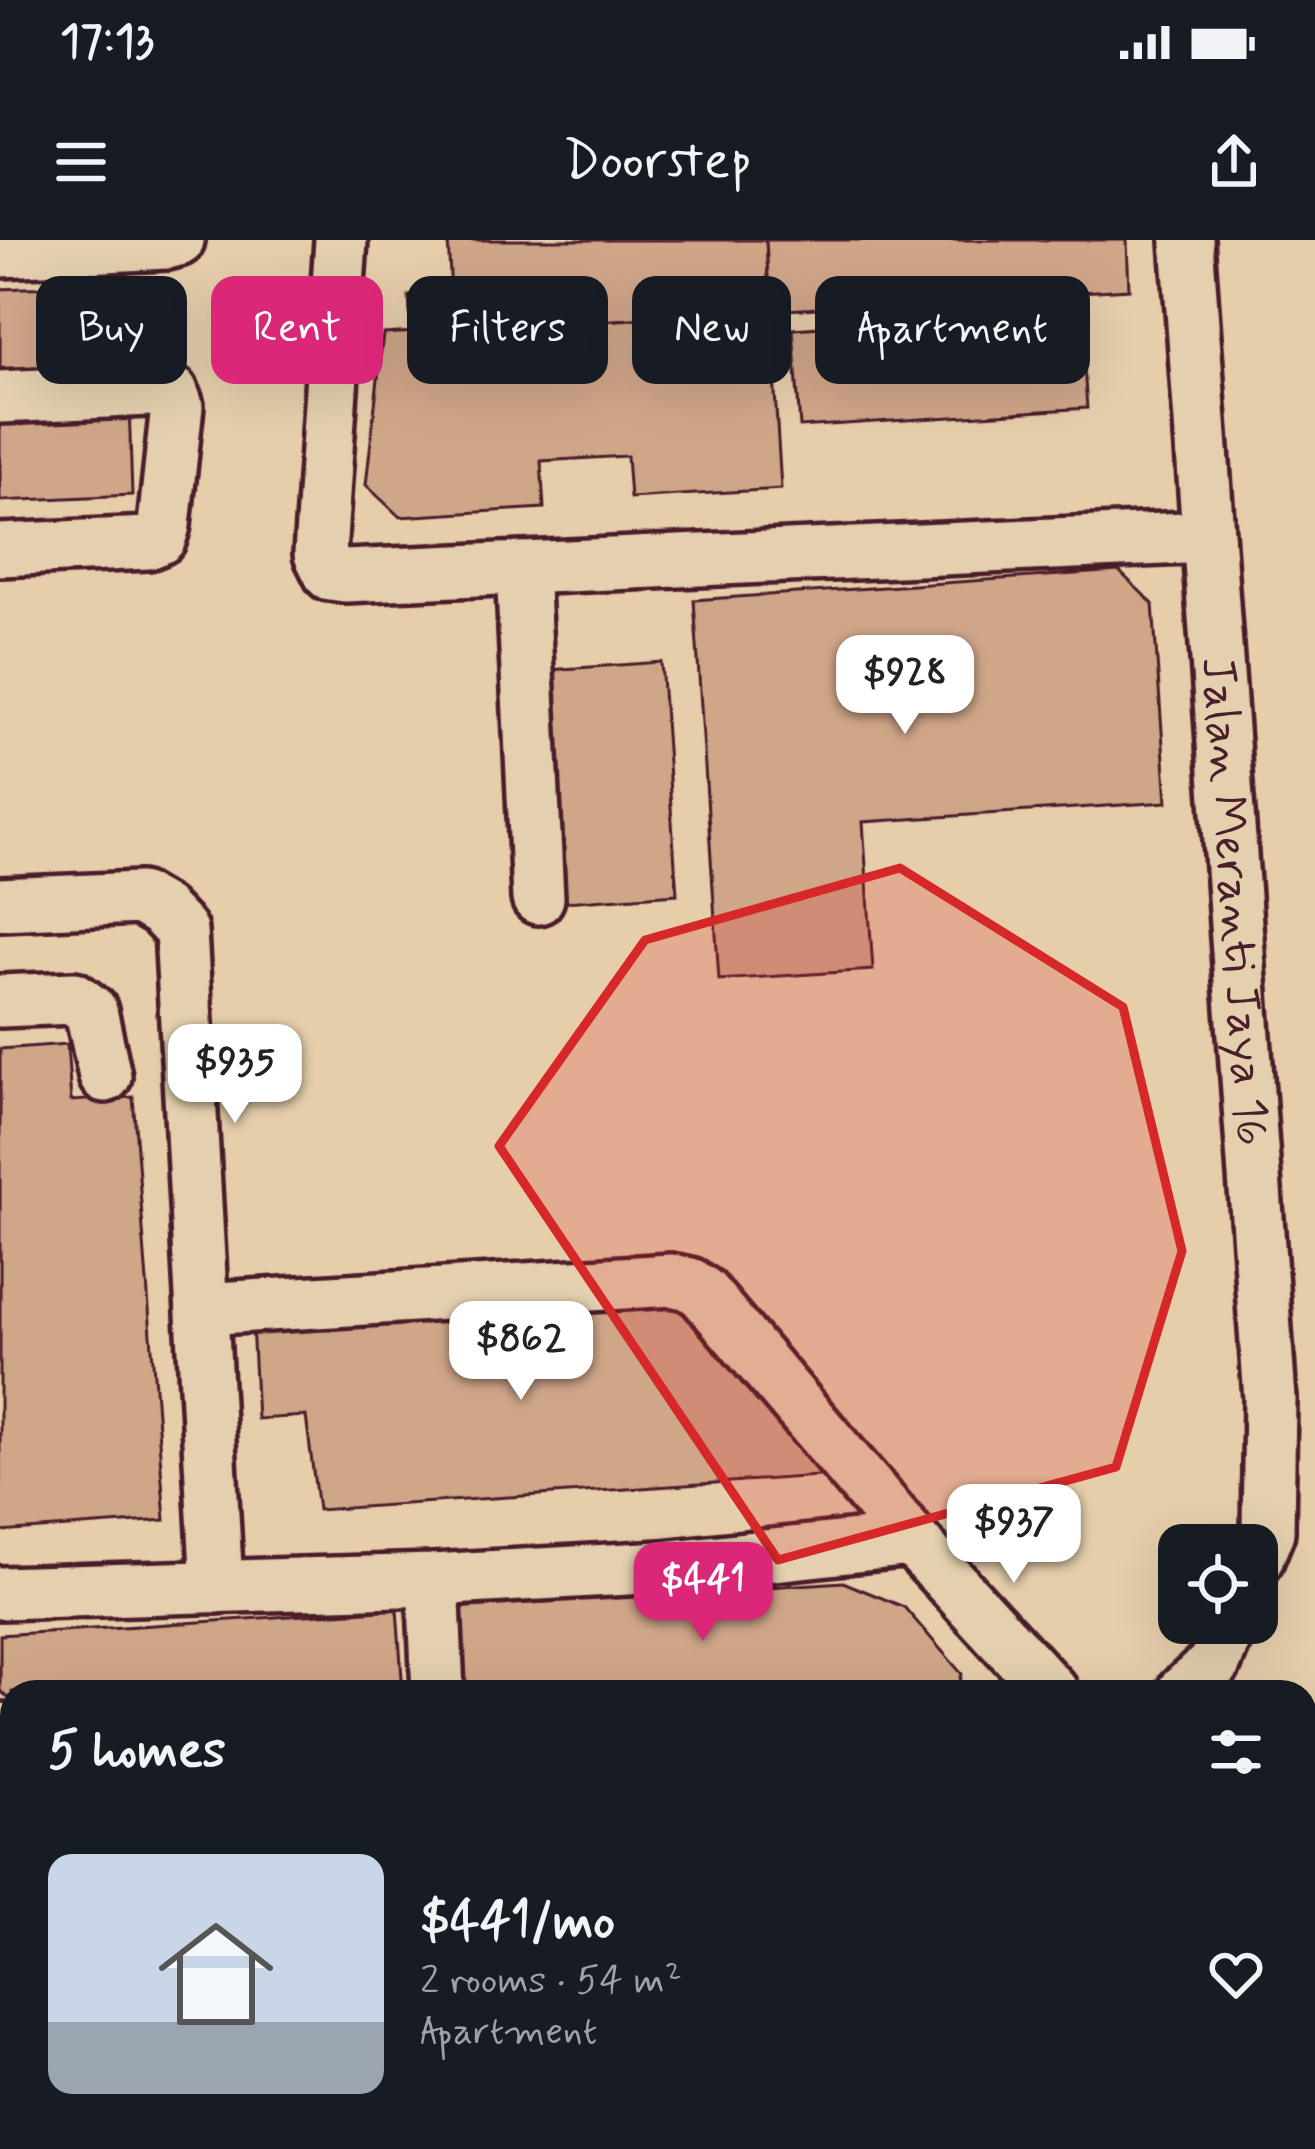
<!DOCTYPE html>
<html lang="en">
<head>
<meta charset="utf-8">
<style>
	body { margin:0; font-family:Mynerve,sans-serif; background:#242831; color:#f1f3f6; height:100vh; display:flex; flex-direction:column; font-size:45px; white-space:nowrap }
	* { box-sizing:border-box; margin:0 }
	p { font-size:39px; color:#9ea1a6 }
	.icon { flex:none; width:66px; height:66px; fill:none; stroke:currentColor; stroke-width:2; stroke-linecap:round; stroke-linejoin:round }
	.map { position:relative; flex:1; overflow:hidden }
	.drawer { position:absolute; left:0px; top:1440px; width:1317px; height:471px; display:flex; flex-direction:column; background:#171b24; border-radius:36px 36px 0 0; box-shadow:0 12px 48px #0002 }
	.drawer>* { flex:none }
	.top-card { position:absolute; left:36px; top:36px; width:1245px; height:108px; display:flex; gap:24px }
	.fabs { position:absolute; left:1158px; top:1284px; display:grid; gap:24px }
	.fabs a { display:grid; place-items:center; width:120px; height:120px; border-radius:24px; background:#171b24; box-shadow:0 12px 48px #0002; font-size:60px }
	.price { position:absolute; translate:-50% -102px; padding:0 27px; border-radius:24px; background:#fff; color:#222; font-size:39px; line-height:78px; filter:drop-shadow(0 3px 6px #0008) }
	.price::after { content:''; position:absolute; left:50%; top:72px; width:36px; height:27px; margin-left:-18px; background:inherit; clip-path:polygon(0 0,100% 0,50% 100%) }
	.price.selected { background:#db2777; color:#fff }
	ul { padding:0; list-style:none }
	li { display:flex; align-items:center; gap:36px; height:300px; padding:0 48px }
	li span { display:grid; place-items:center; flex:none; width:336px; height:240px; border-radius:24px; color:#555 }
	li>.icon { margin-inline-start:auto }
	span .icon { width:144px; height:144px; fill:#fffc; stroke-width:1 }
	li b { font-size:51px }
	h2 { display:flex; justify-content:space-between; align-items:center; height:144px; padding:0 48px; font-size:51px }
	.tag { padding:0 42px; border-radius:24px; background:#171b24; box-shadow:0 12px 48px #0002; font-size:42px; line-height:108px }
	.tag.selected { background:#db2777; color:#fff }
	.status { display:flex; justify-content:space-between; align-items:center; height:84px; padding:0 60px; background:#171b24; direction:ltr }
	.status svg { height:33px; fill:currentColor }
	header { display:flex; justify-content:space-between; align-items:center; height:156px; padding:0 48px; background:#171b24; font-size:54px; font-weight:600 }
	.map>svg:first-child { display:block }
	.building { fill:#d0a689; stroke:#4a1f2b; stroke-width:3 }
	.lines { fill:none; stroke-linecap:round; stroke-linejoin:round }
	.minor-casing { stroke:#4a1f2b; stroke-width:60 }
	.minor { stroke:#e4d0ae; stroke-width:51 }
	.marked { fill:#d62828; fill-opacity:0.2; stroke:#d62828; stroke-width:9; stroke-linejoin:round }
	.labels { text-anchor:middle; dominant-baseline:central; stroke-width:12; stroke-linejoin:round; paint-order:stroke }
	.street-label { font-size:48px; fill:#4a1f2b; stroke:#e4d0ae }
</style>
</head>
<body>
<div class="status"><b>17:13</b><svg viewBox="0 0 49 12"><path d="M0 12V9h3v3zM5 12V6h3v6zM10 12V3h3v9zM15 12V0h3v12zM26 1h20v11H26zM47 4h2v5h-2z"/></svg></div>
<header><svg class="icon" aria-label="menu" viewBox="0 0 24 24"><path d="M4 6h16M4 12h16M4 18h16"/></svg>Doorstep<svg class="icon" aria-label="share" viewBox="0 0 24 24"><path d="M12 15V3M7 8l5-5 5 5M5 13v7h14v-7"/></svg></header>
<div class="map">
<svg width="1315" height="1909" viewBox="0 0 1315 1909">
	<rect width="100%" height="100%" fill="#e6ceab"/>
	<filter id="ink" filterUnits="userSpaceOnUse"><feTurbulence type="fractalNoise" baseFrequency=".00833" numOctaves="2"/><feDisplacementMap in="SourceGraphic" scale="24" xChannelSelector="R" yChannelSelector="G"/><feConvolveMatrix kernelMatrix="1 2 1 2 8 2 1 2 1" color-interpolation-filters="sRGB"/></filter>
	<g filter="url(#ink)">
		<g class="building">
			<polygon points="448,0 766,0 770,71 411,92 409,56 451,54"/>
			<polygon points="766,0 1127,0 1129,49 770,71"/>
			<polygon points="156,43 160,132 0,138 0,49"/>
			<polygon points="1080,69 1087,168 800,187 793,89"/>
			<polygon points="770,71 781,249 630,258 627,216 541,221 544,268 400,277 366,245 383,94"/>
			<polygon points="129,164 132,255 0,261 0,170"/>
			<polygon points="1119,331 1153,364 1167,562 863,582 873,730 719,740 694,360"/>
			<polygon points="661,422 677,654 565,662 549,430"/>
			<polygon points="67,804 71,861 133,857 165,1280 0,1292 0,809"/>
			<polygon points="679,1056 833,1235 318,1270 306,1176 257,1179 252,1084"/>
			<polygon points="843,1342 904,1367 962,1434 957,1452 460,1452 455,1368"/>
			<polygon points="397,1369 403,1452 12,1452 12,1460 0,1451 0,1395"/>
			<polygon points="1305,1826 1315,1838 1315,1909 637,1909 637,1899 1305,1899"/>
		</g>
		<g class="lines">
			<defs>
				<g id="minor">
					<polyline points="341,0 320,314 330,334 345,336 1208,297"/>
					<path id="s1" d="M1187,0L1270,1159L1268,1292L1257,1319"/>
					<polyline points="0,11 167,3 178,0"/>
					<polyline points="0,157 149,150 172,152 177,166 164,285 160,298 148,303 0,310"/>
					<polyline points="522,328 538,658"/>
					<polyline points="0,664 140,658 162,671 181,691 217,1347"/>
					<polyline points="0,761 74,758 91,771 105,836"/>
					<polyline points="202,1069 671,1040 690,1044 703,1053 912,1300 1052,1452"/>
					<polyline points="433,1340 438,1452"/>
					<polyline points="0,1353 433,1340 663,1327 912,1300"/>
					<polyline points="1183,1452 1214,1424 1231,1383"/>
					<polyline points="0,1489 12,1497"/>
					<polyline points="0,1703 12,1707"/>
					<polyline points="1305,1706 1315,1718"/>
					<polyline points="1305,1771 1315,1782"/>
					<polyline points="547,1899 561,1909"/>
				</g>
			</defs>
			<use href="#minor" class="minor-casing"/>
			<use href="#minor" class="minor"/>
		</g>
	</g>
	<path class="marked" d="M900,628L1123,767L1182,1011L1116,1227L778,1320L499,906L645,700Z"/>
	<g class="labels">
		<g class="street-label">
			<text stroke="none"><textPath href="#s1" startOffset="663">Jalan Meranti Jaya 16</textPath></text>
		</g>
	</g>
</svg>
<div class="fabs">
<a><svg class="icon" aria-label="locate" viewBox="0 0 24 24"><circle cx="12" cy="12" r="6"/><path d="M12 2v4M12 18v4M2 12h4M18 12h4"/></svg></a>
</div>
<b class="price" style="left:905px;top:497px">$928</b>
<b class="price" style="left:235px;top:886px">$935</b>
<b class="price" style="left:521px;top:1163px">$862</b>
<b class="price" style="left:1014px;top:1346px">$937</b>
<b class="price selected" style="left:703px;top:1404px">$441</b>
<div class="top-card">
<a class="tag">Buy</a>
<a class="tag selected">Rent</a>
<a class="tag">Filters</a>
<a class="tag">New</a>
<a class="tag">Apartment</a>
</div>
<section class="drawer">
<h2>5 homes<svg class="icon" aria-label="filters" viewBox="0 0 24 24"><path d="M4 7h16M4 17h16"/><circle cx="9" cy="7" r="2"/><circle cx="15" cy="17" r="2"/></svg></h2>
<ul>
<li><span style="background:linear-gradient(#c9d6e8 70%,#9aa5b1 0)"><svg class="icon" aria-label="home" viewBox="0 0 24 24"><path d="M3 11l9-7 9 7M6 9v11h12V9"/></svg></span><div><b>$441/mo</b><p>2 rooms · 54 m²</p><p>Apartment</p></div><svg class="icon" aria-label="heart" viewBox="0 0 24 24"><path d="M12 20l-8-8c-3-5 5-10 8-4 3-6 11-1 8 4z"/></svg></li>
</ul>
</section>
</div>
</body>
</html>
